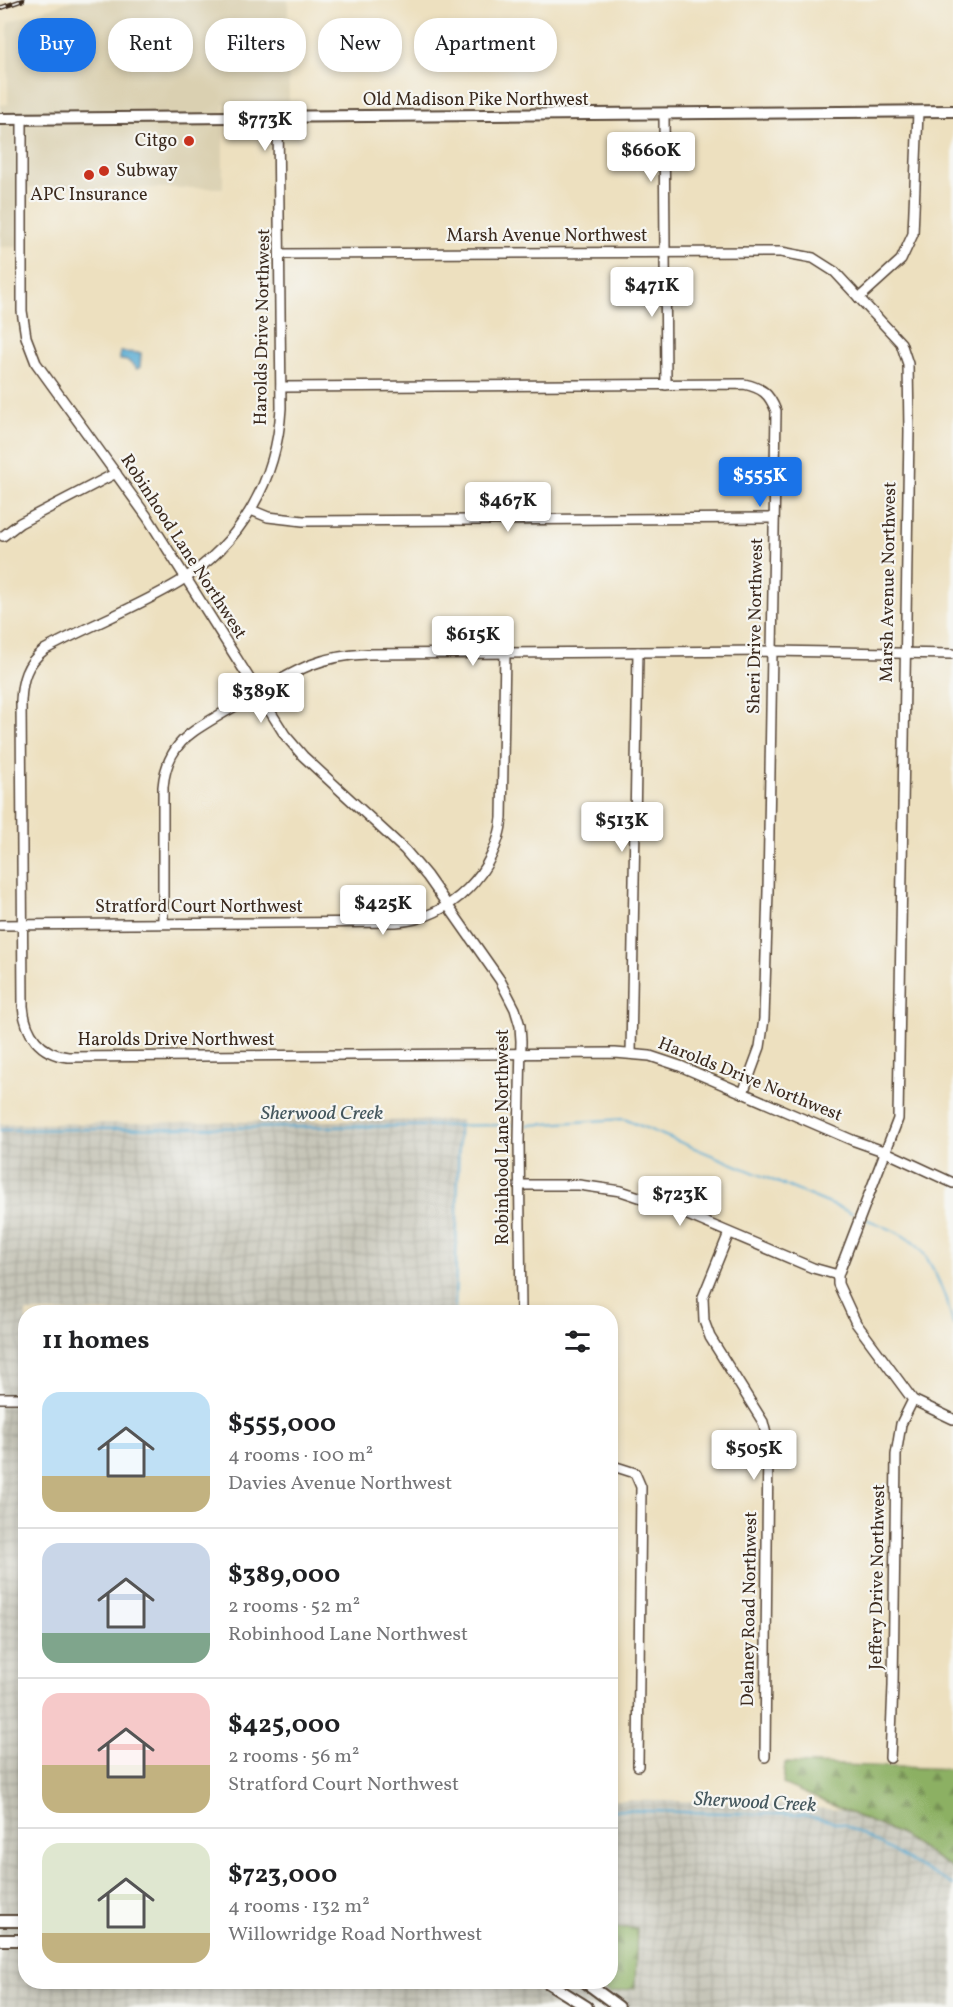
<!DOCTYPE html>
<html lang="en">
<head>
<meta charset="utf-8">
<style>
	body { margin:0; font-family:Vollkorn,serif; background:#f6f6f6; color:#202124; height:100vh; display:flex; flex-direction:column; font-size:22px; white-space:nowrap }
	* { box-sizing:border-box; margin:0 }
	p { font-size:20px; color:#757577 }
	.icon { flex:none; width:33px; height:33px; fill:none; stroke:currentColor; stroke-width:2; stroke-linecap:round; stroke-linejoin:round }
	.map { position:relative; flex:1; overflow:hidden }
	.sheet { position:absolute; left:18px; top:1305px; width:600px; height:684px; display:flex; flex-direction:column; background:#fff; border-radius:24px; box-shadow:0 3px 9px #0003 }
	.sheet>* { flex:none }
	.top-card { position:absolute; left:18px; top:18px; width:600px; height:54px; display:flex; gap:12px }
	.price { position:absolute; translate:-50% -51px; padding:0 14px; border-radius:6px; background:#fff; color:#222; font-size:20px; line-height:39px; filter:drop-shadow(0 2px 3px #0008) }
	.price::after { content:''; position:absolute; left:50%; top:36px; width:18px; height:14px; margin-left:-9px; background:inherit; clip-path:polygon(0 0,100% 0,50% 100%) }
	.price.selected { background:#1a73e8; color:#fff }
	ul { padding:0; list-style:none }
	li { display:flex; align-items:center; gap:18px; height:150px; padding:0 24px }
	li+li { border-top:2px solid #e0e0e0 }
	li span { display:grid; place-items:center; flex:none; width:168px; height:120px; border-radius:18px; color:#555 }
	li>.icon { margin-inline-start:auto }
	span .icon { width:72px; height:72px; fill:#fffc; stroke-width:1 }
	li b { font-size:26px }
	h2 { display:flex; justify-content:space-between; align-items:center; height:72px; padding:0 24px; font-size:26px }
	.chip { padding:0 21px; border-radius:24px; background:#fff; box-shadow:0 3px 9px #0003; font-size:21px; line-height:54px }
	.chip.selected { background:#1a73e8; color:#fff }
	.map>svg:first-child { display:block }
	.built { fill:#dad0b1 }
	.industrial { fill:url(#industrial-grid) }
	.forest { fill:url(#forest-firs); stroke:#646d41; stroke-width:1.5 }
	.water { fill:#57aad2; stroke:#496a78; stroke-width:1.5 }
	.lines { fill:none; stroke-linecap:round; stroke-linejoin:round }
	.stream { stroke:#57aad2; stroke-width:2 }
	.minor-casing { stroke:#564536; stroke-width:12 }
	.major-casing { stroke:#564536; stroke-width:14 }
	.minor { stroke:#fff; stroke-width:9 }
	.major { stroke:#fff; stroke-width:10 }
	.rail-casing { stroke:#3b2a1e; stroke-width:4.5 }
	.rail { stroke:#f6f6f2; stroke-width:2; stroke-dasharray:7; stroke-linecap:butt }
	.poi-dot { fill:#c8321e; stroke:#f6f6f2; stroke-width:2 }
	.labels { text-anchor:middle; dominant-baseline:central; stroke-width:4.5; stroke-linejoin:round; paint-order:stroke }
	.street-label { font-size:18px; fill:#3b2a1e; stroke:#f6f6f2 }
	.poi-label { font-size:18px; fill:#3b2a1e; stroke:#f6f6f2; text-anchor:end }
	.water-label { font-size:20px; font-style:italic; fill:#45575d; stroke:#f6f6f2 }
</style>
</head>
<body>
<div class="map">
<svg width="953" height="2007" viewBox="0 0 953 2007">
	<defs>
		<pattern id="industrial-grid" width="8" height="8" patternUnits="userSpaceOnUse" patternTransform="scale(1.5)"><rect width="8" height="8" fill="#c6c5b8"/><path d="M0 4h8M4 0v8" fill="none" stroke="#aba99e"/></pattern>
		<pattern id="forest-firs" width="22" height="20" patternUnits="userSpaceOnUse" patternTransform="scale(1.5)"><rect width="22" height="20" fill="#8cb064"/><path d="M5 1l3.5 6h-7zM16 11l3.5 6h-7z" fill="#748f52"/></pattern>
	</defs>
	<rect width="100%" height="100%" fill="#f6f6f2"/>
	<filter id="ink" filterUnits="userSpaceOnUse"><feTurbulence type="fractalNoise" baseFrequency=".0167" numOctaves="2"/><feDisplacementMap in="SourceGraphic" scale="12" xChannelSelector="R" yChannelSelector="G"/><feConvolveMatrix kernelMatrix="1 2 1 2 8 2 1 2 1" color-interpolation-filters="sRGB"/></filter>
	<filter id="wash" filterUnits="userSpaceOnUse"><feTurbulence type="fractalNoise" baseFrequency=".008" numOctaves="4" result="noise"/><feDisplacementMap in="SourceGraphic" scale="24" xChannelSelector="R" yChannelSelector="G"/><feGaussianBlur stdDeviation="1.35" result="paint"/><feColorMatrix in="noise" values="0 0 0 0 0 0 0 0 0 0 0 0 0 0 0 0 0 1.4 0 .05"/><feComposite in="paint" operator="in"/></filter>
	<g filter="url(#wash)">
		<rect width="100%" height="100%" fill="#ede0bf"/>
		<polygon class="built" points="73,0 288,0 289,103 223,104 223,188 27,188 27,247 0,247 0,105 8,104 8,22"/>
		<polygon class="industrial" points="461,1120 456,1312 26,1312 26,1982 595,1982 610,1993 637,1929 611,1928 611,1800 735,1802 843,1810 901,1835 953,1869 953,2007 0,2007 0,1124"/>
		<g class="forest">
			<polygon points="785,1763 953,1769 953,1869 901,1835 783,1784"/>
			<polygon points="611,1928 637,1928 635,1988 610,1993 595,1982 610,1982"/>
		</g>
		<polygon class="water" points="120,352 141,353 140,367 137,369 128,361 120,360"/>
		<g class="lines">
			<g class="stream">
				<polyline points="527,1125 624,1119 852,1213"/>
				<polyline points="0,1130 512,1125"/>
				<path d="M866,1219C883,1226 903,1233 916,1245C933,1260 949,1304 953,1325"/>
				<polyline points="455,1312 459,1126"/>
				<polyline points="610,1810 803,1815 844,1824 953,1885"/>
			</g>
		</g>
	</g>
	<g filter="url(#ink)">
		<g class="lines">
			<defs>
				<g id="minor">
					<polyline points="664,115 666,385"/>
					<path d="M278,118L281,408C277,480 241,544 179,582C136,608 88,626 44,650C26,664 22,680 21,701L23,1006C25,1034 40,1054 68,1057L615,1053L650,1056L680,1066L852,1140L886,1152L953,1183"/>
					<polyline points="22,119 22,311 26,337 36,363 148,518 285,735 303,756 405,850 427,876 500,980 515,1009 520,1026 521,1041 519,1142 521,1312"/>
					<polyline points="281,254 781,252 813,258 835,272 901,343 908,364 909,431 898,1119 838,1275 838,1284 856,1323 913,1400 953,1419"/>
					<polyline points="859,298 901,260 913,234 918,112"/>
					<path d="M281,387L744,384C762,388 769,393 776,411L768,891L764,1019L760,1047L743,1093"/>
					<polyline points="251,510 268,517 303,521 774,518"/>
					<polyline points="3,536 20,523 116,473"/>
					<path d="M163,923V787C165,763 174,745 194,731C213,718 234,707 254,695C295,671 317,656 367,654L772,651L953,654"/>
					<path d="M0,925L396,922C451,919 497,871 502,818L505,653"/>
					<polyline points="631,1054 638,652"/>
					<polyline points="519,1185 579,1185 621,1191 669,1207 813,1268 838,1275"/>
					<polyline points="729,1233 703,1297 704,1321 710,1337 763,1422 768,1442 765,1757"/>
					<polyline points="0,1398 26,1398"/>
					<polyline points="610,1465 635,1473 641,1487 638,1766"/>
					<polyline points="890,1758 893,1686 896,1455 901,1424 913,1400"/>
				</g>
				<g id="major">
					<polyline points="0,119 953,111"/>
					<polyline points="0,1921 26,1921"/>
					<polyline points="0,1940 26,1940"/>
					<polyline points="547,1982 587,2007"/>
					<polyline points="585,1982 619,2007"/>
				</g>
			</defs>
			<use href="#minor" class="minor-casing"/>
			<use href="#major" class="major-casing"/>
			<use href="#minor" class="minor"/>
			<use href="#major" class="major"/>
			<defs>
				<polyline id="rail" points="0,8 23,0"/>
			</defs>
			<use href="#rail" class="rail-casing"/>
			<use href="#rail" class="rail"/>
		</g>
	</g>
	<g class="poi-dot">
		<circle cx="189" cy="141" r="6"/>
		<circle cx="104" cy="171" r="6"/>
		<circle cx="89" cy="175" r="6"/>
	</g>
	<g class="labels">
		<g class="street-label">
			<text x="476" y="100">Old Madison Pike Northwest</text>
			<text x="547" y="236">Marsh Avenue Northwest</text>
			<text transform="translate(263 327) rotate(-89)">Harolds Drive Northwest</text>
			<text transform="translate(183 547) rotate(57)">Robinhood Lane Northwest</text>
			<text transform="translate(889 582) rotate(-89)">Marsh Avenue Northwest</text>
			<text transform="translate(756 626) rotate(-89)">Sheri Drive Northwest</text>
			<text x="199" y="907">Stratford Court Northwest</text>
			<text x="176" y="1040">Harolds Drive Northwest</text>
			<text transform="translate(750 1080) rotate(22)">Harolds Drive Northwest</text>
			<text transform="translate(503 1137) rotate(-90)">Robinhood Lane Northwest</text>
			<text transform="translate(878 1577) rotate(-89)">Jeffery Drive Northwest</text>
			<text transform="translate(750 1609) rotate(-89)">Delaney Road Northwest</text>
		</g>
		<g class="poi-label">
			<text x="177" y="141">Citgo</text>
			<text x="116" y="171" text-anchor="start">Subway</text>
			<text x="89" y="195" text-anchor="middle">APC Insurance</text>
		</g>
		<g class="water-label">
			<text x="322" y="1114">Sherwood Creek</text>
			<text transform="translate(755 1803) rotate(3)">Sherwood Creek</text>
		</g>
	</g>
</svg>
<b class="price" style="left:265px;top:152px">$773K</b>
<b class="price" style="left:651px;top:183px">$660K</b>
<b class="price" style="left:652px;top:318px">$471K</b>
<b class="price selected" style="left:760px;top:508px">$555K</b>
<b class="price" style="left:508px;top:533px">$467K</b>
<b class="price" style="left:473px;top:667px">$615K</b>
<b class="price" style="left:261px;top:724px">$389K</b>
<b class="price" style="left:622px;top:853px">$513K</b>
<b class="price" style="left:383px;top:936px">$425K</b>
<b class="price" style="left:680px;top:1227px">$723K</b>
<b class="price" style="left:754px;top:1481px">$505K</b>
<div class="top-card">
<a class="chip selected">Buy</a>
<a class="chip">Rent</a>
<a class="chip">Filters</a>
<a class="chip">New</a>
<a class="chip">Apartment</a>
</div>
<section class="sheet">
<h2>11 homes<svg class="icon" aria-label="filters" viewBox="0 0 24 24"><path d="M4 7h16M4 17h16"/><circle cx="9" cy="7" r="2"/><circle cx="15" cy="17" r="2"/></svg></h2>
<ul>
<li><span style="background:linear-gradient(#bfe0f5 70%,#c2b280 0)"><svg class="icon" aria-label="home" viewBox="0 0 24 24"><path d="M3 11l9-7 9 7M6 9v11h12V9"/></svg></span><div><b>$555,000</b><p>4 rooms · 100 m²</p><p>Davies Avenue Northwest</p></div></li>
<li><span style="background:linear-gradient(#c9d6e8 75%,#7fa58c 0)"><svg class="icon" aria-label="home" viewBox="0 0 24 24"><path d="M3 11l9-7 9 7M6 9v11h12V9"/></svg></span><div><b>$389,000</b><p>2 rooms · 52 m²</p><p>Robinhood Lane Northwest</p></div></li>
<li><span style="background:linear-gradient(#f6c9c9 60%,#c2b280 0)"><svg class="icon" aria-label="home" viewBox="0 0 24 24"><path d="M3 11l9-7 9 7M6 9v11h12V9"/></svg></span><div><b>$425,000</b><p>2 rooms · 56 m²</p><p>Stratford Court Northwest</p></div></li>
<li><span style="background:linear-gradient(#dfe7d0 75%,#c2b280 0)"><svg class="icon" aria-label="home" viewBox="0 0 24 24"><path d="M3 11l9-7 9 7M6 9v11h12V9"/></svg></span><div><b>$723,000</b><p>4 rooms · 132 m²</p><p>Willowridge Road Northwest</p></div></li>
</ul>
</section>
</div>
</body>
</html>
